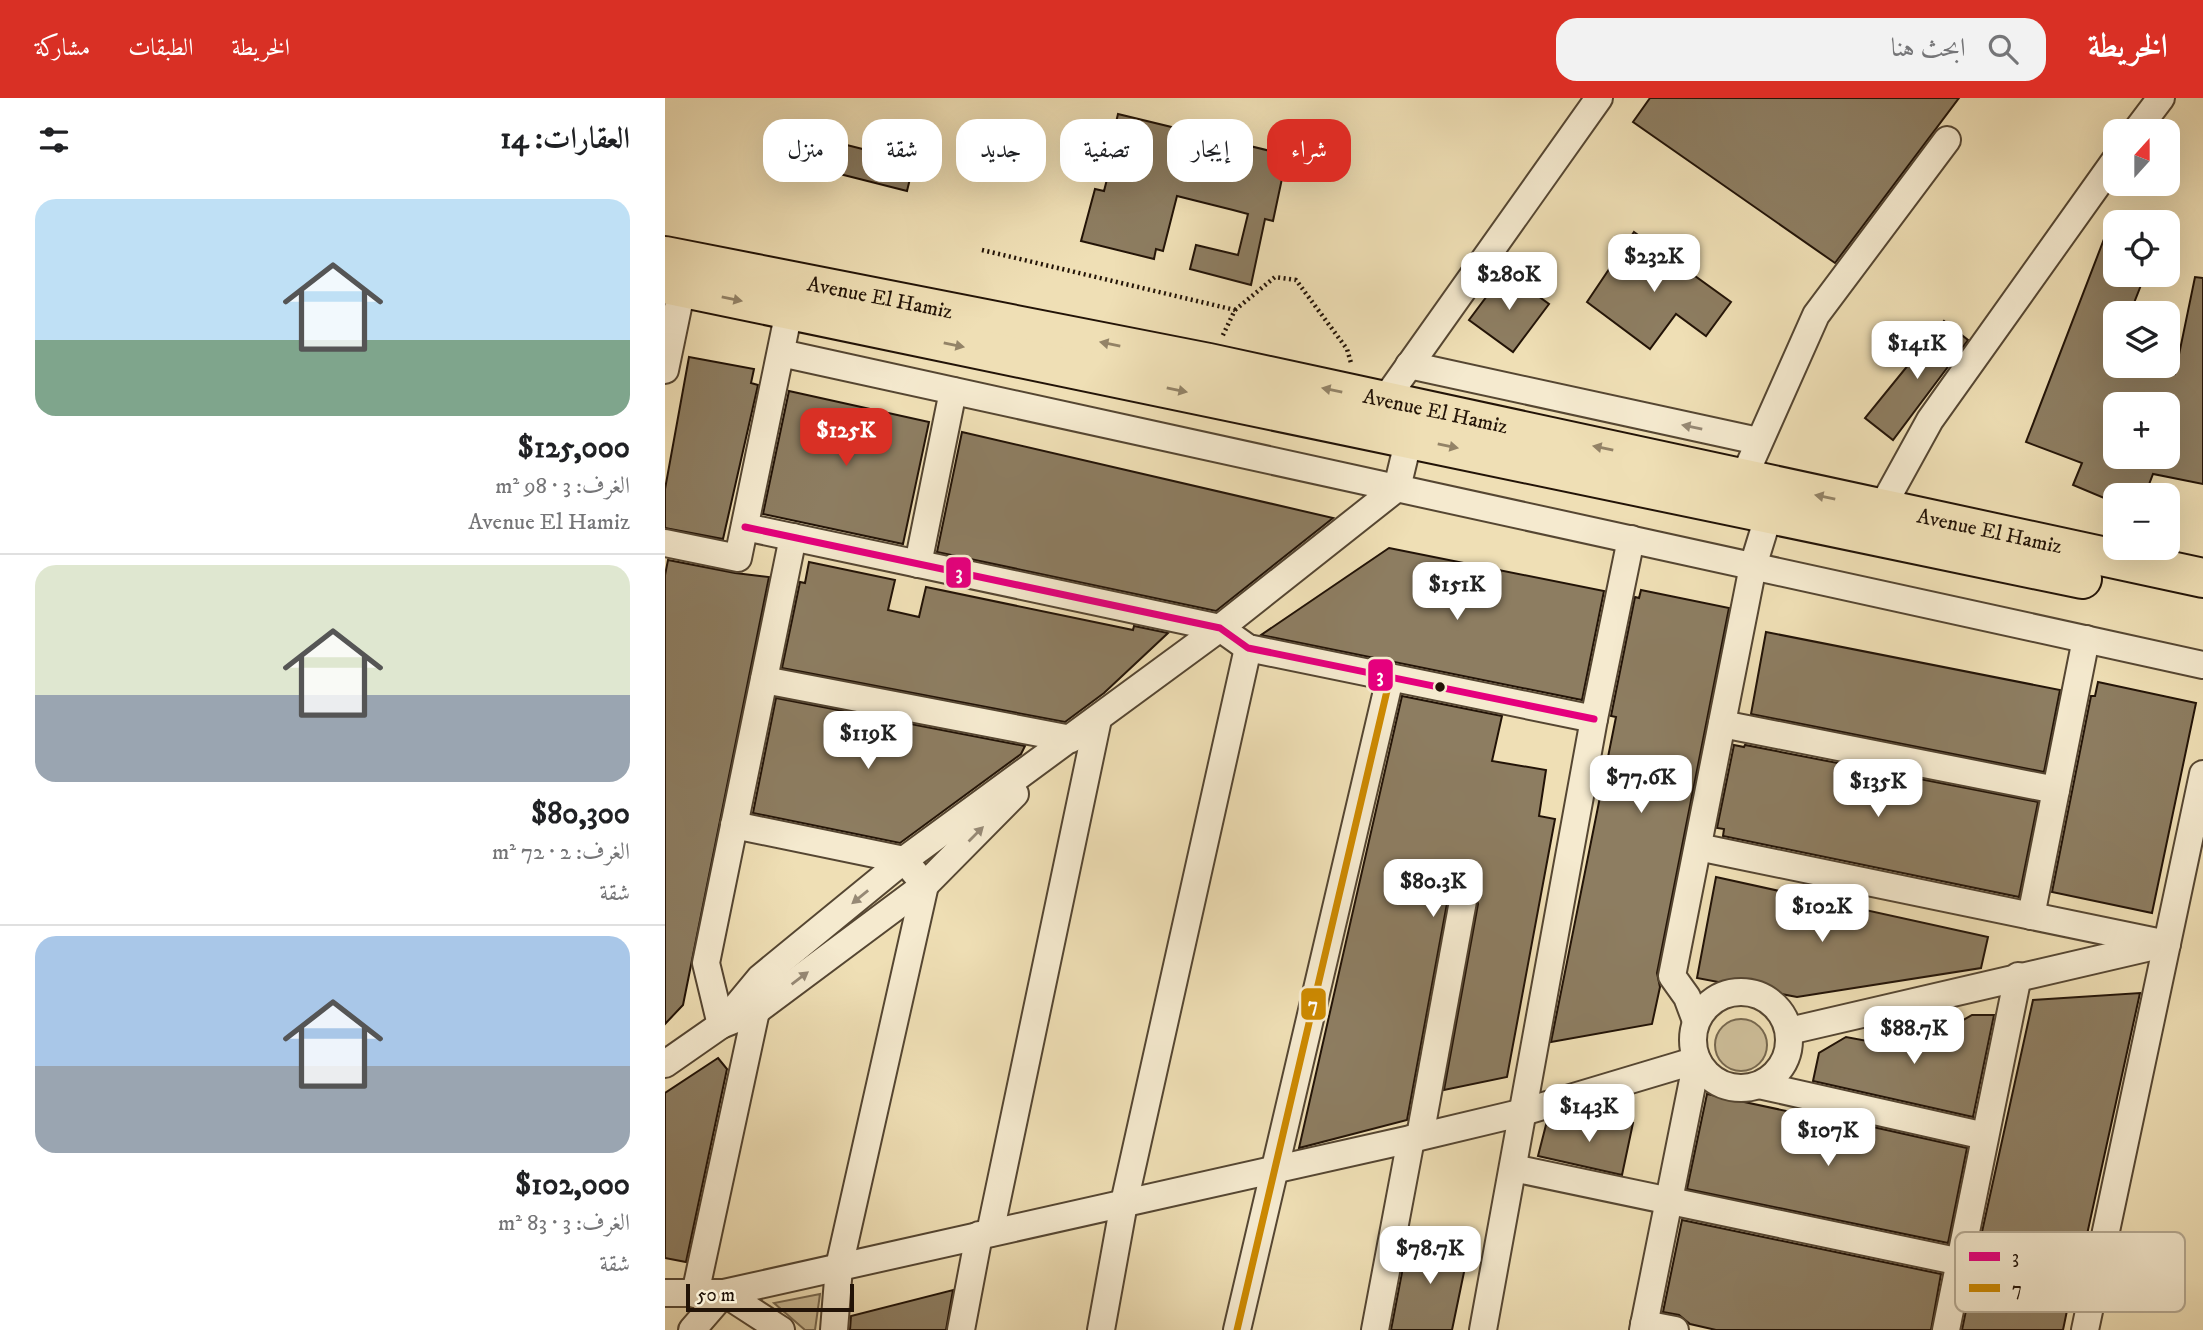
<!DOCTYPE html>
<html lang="ar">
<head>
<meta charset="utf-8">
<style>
	body { margin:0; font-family:"IM FELL DW Pica",Amiri,serif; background:#f2f2f2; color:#202124; direction:rtl; height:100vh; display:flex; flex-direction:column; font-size:26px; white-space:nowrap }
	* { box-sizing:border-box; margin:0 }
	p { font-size:23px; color:#757577 }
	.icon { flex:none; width:38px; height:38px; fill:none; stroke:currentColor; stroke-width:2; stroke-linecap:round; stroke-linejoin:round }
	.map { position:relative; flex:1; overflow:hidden; direction:ltr }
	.drawer { display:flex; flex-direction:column; background:#fff; width:665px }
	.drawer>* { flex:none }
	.hud { position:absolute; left:21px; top:21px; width:665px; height:63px; direction:rtl; display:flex; gap:14px }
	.needle { width:46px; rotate:21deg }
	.controls { position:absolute; left:1438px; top:21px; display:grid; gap:14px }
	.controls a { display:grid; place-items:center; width:77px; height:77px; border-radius:14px; background:#fff; box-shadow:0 7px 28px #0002; font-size:35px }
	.scale { position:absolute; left:21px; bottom:18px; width:168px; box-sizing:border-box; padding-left:7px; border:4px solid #221307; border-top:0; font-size:19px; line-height:24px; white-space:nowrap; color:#221307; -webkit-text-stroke:5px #f5eacf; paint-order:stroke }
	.price { position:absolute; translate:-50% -60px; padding:0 16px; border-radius:14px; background:#fff; color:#222; font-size:23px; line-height:46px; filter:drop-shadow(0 2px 4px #0008) }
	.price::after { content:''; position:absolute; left:50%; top:42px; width:21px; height:16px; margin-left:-10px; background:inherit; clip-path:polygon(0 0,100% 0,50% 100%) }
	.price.on { background:#d93025; color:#fff }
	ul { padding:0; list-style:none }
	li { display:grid; align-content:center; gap:14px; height:371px; padding:0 35px }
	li+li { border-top:2px solid #e0e0e0 }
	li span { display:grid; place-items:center; height:217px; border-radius:21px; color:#555 }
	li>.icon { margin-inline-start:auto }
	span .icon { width:126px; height:126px; fill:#fffc; stroke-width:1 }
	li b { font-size:30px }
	h2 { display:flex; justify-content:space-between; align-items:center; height:84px; padding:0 35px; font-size:30px }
	.tag { padding:0 24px; border-radius:21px; background:#fff; box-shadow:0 7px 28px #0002; font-size:24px; line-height:63px }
	.tag.on { background:#d93025; color:#fff }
	header { display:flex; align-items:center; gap:42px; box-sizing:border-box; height:98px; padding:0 35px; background:#d93025; color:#fff }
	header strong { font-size:33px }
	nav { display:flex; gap:38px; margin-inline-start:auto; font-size:24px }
	.search { width:490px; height:63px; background:#f2f2f2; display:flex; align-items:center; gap:18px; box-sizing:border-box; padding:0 24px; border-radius:21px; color:#757577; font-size:26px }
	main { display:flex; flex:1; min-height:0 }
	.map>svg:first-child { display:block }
	.green { fill:#ccbc97; stroke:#77684f; stroke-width:2 }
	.building { fill:#8d7d61; stroke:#221307; stroke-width:2; fill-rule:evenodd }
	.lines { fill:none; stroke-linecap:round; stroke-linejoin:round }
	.minor-casing { stroke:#554632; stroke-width:30 }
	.highway-casing { stroke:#221307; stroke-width:42 }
	.path { stroke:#221307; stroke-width:4.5; stroke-dasharray:2 3.5; stroke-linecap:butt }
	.minor { stroke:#f5eacf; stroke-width:26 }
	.highway { stroke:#efdfb5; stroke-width:38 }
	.bus-1-casing { stroke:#f5eacf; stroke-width:12 }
	.bus-2-casing { stroke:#f5eacf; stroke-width:12 }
	.bus-1 { stroke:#e5007d; stroke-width:7 }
	.bus-2 { stroke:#cc8901; stroke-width:7 }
	.oneway { fill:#938367 }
	.oneway2 { fill:#968975 }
	.bus-dot { fill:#221307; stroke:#f5eacf; stroke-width:2.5 }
	.labels { text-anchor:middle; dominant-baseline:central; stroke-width:6; stroke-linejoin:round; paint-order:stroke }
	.street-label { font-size:21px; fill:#221307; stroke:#f5eacf }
	.key { fill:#f5eacf; stroke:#b6aa93; stroke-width:2 }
	.key-label { font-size:19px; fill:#221307 }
	.line-badge { stroke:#f5eacf; stroke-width:2.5 }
	.badge-label { font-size:19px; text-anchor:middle; font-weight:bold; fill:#fff }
</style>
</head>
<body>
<header>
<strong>الخريطة</strong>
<div class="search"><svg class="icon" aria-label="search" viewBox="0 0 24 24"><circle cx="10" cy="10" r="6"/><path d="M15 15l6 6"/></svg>ابحث هنا</div>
<nav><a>الخريطة</a><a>الطبقات</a><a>مشاركة</a></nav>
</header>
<main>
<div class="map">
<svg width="1538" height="1232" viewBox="0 0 1538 1232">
	<rect width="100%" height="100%" fill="#efdfb5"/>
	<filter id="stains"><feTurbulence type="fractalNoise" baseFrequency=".00286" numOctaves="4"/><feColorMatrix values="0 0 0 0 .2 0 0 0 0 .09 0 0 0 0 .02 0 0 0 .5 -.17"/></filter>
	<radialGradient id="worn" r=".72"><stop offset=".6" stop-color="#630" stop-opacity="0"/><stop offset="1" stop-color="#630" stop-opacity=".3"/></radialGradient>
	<g class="green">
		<circle cx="1076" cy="947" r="26"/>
		<polygon points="155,1196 150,1232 140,1232 109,1205"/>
	</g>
	<g class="building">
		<polygon points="985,0 1294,0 1170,165 968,24"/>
		<polygon points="453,16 622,57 608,123 600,121 586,187 525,171 531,147 573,157 583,116 568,112 512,98 498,153 491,151 489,161 416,143 430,91 439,93 453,38 448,37"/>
		<polygon points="158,41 249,64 242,93 151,70"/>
		<path d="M1449,115L1451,177H1480L1465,215H1451V268H1490L1510,276L1530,179L1538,180V386L1488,376L1480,397H1451V405L1408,387L1417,365L1361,344ZM1451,306H1503V359H1451Z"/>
		<polygon points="969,134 1066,204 1041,238 1011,216 985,251 922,204"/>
		<polygon points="840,174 884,206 848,254 804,222"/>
		<polygon points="1279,223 1303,242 1228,342 1200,320"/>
		<polygon points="24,259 89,271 86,285 93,287 58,441 0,430 0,391"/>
		<polygon points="124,293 264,324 238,446 98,416"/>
		<polygon points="297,334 668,420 551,513 272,454"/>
		<polygon points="724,450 939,493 917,602 596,537"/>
		<polygon points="3,462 70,475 104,479 18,907 0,926 0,477"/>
		<polygon points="144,464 230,482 223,512 254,519 261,489 468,532 469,528 503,535 439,595 400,624 117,570 135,484 140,485"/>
		<polygon points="976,492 1064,510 992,875 995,889 987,926 886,944 951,619 946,618 970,499 974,500"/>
		<polygon points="1101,534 1395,592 1379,674 1086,616"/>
		<polygon points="1433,584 1531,605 1487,815 1387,794 1426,598 1430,598"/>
		<polygon points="737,598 837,618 827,663 881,672 874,718 890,721 842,979 779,992 813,806 809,792 793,788 783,800 742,1022 634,1050"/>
		<polygon points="111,600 360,648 356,656 235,745 88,715"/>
		<polygon points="1069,647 1079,649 1080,647 1373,704 1354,799 1058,738 1059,731 1052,730"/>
		<polygon points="1051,779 1323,839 1316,870 1132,899 1032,880"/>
		<polygon points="1475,895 1414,1173 1313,1152 1368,902"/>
		<polygon points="1307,917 1329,917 1308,1019 1148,983 1154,955 1181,939 1213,945 1279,933"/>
		<polygon points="53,960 62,971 21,1164 0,1160 0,995"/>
		<polygon points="1042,996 1140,1017 1141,1014 1302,1050 1283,1145 1022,1091"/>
		<polygon points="939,1019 968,1025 957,1077 873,1058 882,1023 909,1028"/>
		<polygon points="1017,1122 1276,1176 1266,1232 1051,1232 1025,1226 1014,1217 998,1214"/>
		<polygon points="744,1138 804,1150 787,1232 726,1232"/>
		<polygon points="1307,1183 1404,1203 1398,1232 1297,1232"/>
		<polygon points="288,1192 281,1232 185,1232 186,1218"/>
	</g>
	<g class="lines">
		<defs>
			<g id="minor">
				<polyline points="1471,33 1496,0"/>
				<polyline points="116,255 1538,567"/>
				<polyline points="744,267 1093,343"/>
				<polyline points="0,272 17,190"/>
				<polyline points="719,303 934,0"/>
				<polyline points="1078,381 1151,217 1282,42"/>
				<polyline points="1216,411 1265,322 1451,61"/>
				<polyline points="80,429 555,530 583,550 929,621"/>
				<polyline points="0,445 73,460 124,213"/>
				<polyline points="253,466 288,293"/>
				<polyline points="99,582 406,641"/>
				<polyline points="1057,626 1391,692"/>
				<polyline points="69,727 239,762 260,787 174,1169 169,1232"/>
				<polyline points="1033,749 1502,846"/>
				<polyline points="1366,818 1421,541"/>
				<circle cx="1076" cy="942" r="48"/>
				<polyline points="1031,923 1022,899 1007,878 1088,468 1104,416"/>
				<polyline points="56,927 95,880 239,762 555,530 732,390 744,340"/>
				<polyline points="56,927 41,865 128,439"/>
				<polyline points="1124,933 1490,848"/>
				<polyline points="0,966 56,927 91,913 260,787 350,696"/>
				<polyline points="1094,987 1320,1038"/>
				<polyline points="755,1038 798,803"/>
				<polyline points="848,1070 1429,1192"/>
				<polyline points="325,1135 433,621"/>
				<polyline points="0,1195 59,1195 746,1041 855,1015 1032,962 978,1232"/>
				<polyline points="59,1195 116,1232"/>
				<polyline points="30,1196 91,913"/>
				<polyline points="979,1226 1010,1232"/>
				<polyline points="27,1232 59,1195"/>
				<polyline points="296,1232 314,1137"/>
				<polyline points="436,1232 459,1105 583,550"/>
				<polyline points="572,1232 725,580"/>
				<polyline points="710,1232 746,1041"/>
				<polyline points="818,1232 929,621 966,441"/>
				<polyline points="1281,1232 1353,878"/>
				<polyline points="1420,1232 1538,676"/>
			</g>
			<g id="highway">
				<path id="s1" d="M0,158L544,265L1538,480"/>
				<polyline points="0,186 1417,481"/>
			</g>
		</defs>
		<use href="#minor" class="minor-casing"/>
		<use href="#highway" class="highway-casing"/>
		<g class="path">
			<polyline points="317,152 570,212 557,239"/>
			<polyline points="570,212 610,179 631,182 682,251 686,265"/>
		</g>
		<use href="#minor" class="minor"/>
		<use href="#highway" class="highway"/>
		<defs>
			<polyline id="bus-1" points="80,429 555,530 583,550 929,621"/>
			<polyline id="bus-2" points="572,1232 725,580"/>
		</defs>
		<use href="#bus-1" class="bus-1-casing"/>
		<use href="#bus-2" class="bus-2-casing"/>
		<use href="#bus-1" class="bus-1"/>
		<use href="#bus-2" class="bus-2"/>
	</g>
	<defs><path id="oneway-solid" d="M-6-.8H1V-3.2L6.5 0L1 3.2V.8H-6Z" transform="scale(1.75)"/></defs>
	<g class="oneway">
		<use href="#oneway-solid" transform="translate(67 201) rotate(12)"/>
		<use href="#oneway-solid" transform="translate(445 246) rotate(-169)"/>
		<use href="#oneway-solid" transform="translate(289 247) rotate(12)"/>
		<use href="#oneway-solid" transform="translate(512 292) rotate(12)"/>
		<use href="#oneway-solid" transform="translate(667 292) rotate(-168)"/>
		<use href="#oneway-solid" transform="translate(783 348) rotate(12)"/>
		<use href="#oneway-solid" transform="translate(938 350) rotate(-168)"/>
		<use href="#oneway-solid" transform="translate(1160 399) rotate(-168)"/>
	</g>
	<g class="oneway2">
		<use href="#oneway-solid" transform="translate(1027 329) rotate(-168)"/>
		<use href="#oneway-solid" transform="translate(311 736) rotate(-45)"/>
		<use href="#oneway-solid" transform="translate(195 799) rotate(141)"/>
		<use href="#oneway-solid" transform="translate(135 880) rotate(-37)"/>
	</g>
	<circle class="bus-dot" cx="775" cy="589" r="6"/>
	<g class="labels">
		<g class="street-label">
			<text stroke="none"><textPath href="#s1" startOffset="219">Avenue El Hamiz</textPath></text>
			<text stroke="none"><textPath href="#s1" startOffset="786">Avenue El Hamiz</textPath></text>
			<text stroke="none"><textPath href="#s1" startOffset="1353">Avenue El Hamiz</textPath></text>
		</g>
	</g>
	<rect x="1290" y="1134" width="230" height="80" rx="10" class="key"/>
	<rect x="1304" y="1154" width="31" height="9" fill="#e5007d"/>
	<rect x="1304" y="1186" width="31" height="8" fill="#cc8901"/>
	<g class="key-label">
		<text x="1347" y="1165">3</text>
		<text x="1347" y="1197">7</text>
	</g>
	<g class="line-badge">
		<rect x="280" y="458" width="27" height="33" rx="7" fill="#e5007d"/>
		<rect x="702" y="560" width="27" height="34" rx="7" fill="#e5007d"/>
		<rect x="635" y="889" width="27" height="34" rx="7" fill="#cc8901"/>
	</g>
	<g class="badge-label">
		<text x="294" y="481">3</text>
		<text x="715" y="584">3</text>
		<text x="648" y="913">7</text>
	</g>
	<rect width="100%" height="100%" filter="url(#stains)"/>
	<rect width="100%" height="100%" fill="url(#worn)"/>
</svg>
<div class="controls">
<a><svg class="needle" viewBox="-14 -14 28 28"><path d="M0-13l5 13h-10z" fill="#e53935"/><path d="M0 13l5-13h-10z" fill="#757577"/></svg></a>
<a><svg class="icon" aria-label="locate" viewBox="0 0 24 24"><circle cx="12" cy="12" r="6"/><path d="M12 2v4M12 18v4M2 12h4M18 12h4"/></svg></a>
<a><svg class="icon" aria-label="layers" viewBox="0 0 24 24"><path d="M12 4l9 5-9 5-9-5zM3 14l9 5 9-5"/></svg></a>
<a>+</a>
<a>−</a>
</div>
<div class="scale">50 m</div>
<b class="price" style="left:989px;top:196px">$232K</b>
<b class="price" style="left:844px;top:214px">$280K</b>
<b class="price" style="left:1252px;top:283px">$141K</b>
<b class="price on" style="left:181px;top:370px">$125K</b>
<b class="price" style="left:792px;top:524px">$151K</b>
<b class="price" style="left:203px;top:673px">$119K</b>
<b class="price" style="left:976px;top:717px">$77.6K</b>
<b class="price" style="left:1213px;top:721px">$135K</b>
<b class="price" style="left:768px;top:821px">$80.3K</b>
<b class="price" style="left:1157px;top:846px">$102K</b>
<b class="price" style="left:1249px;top:968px">$88.7K</b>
<b class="price" style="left:924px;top:1046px">$143K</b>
<b class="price" style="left:1163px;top:1070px">$107K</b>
<b class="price" style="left:765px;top:1188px">$78.7K</b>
<div class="hud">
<a class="tag on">شراء</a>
<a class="tag">إيجار</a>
<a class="tag">تصفية</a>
<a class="tag">جديد</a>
<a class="tag">شقة</a>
<a class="tag">منزل</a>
</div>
</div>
<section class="drawer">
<h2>العقارات: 14<svg class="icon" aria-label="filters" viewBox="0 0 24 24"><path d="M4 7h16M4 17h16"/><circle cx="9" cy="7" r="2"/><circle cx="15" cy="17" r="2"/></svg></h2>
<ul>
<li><span style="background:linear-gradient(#bfe0f5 65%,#7fa58c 0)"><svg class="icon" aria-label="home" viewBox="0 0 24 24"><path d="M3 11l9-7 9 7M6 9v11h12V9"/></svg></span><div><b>$125,000</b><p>الغرف: 3 · 98 m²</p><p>Avenue El Hamiz</p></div></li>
<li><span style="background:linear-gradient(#dfe7d0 60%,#9aa5b1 0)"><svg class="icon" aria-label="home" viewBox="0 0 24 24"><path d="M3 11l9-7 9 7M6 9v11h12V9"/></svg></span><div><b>$80,300</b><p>الغرف: 2 · 72 m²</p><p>شقة</p></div></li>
<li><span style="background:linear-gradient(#a9c7e8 60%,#9aa5b1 0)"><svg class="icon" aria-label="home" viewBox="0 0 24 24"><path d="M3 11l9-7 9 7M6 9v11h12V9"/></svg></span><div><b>$102,000</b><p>الغرف: 3 · 83 m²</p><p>شقة</p></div></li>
</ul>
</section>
</main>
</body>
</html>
